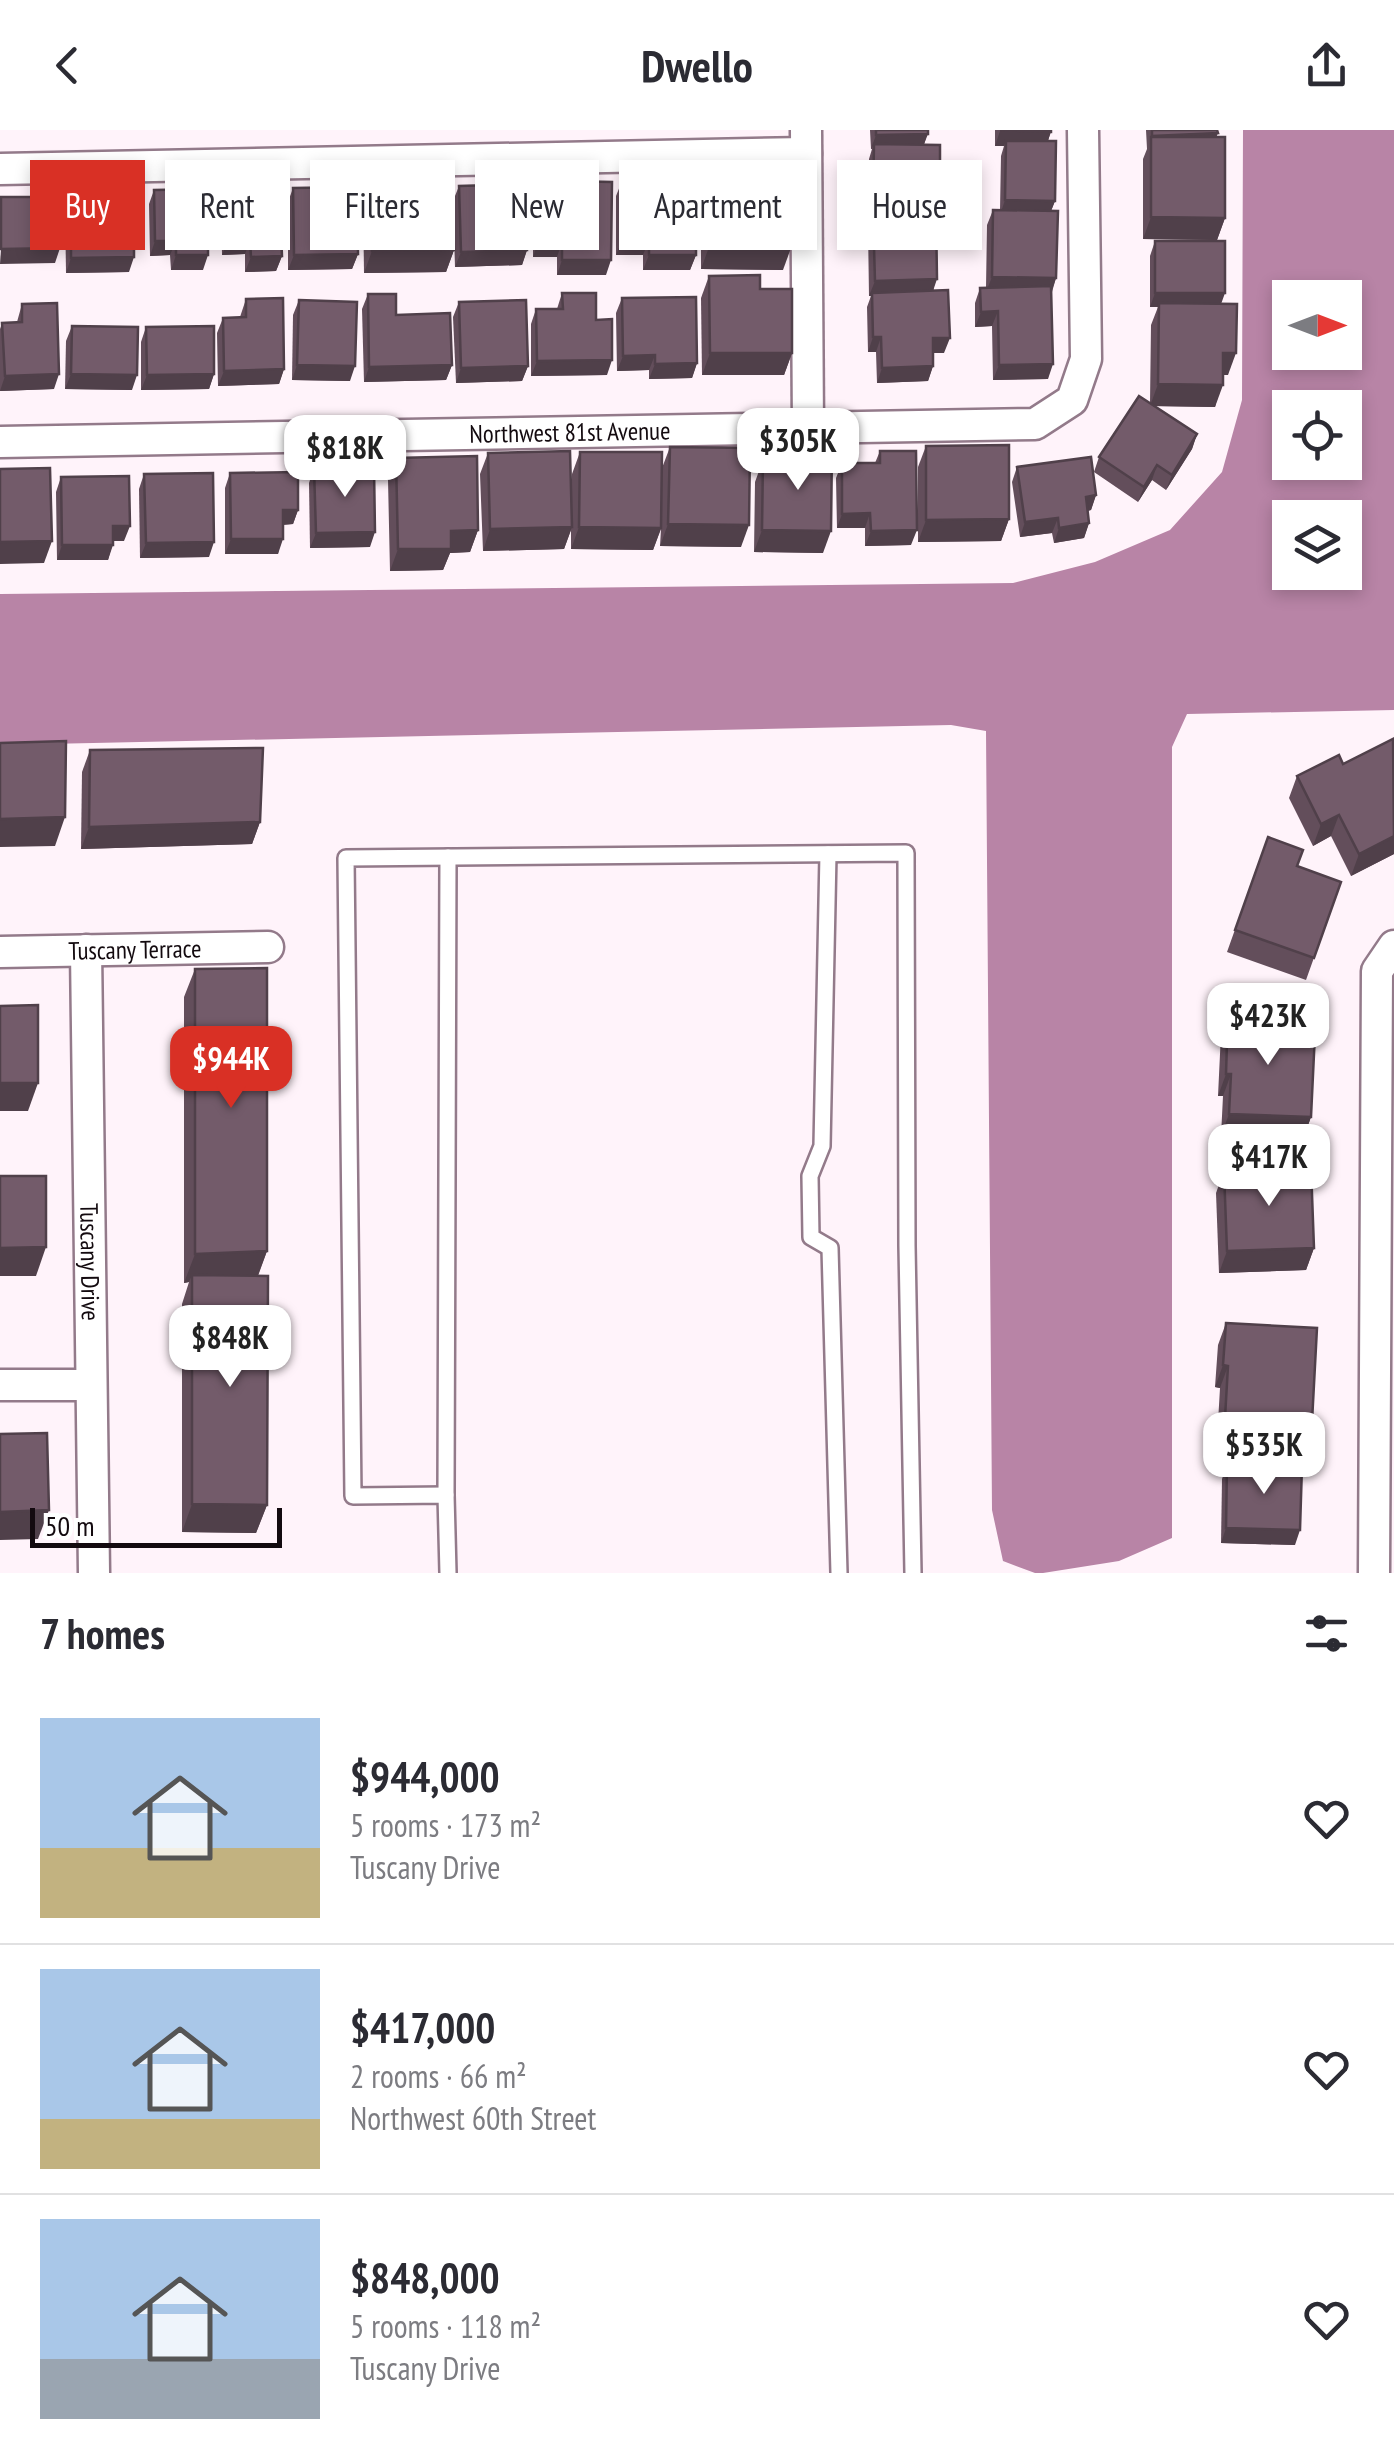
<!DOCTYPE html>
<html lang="en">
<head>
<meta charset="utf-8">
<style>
	body { margin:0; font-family:"PT Sans Narrow",sans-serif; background:#f7f7f7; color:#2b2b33; height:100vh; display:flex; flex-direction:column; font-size:38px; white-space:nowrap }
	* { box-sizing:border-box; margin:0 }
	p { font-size:32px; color:#7c7c81 }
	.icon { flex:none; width:55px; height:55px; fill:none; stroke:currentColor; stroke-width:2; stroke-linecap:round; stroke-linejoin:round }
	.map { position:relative; height:1443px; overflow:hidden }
	.sheet { display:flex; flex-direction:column; background:#fff; flex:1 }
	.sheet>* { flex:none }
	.hud { position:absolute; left:30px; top:30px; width:1335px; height:90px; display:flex; gap:20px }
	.needle { width:65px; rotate:90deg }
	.buttons { position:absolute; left:1272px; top:150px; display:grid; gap:20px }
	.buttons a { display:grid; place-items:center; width:90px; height:90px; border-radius:0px; background:#fff; box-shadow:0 5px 15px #0003; font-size:50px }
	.scale { position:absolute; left:30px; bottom:25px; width:252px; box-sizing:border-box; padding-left:10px; border:5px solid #130a0f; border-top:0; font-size:28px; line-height:35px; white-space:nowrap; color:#130a0f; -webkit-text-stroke:8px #fff; paint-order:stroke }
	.price { position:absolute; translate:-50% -85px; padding:0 22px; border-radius:20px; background:#fff; color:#222; font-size:32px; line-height:65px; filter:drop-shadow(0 2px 5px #0008) }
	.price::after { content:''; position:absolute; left:50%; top:60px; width:30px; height:22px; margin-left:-15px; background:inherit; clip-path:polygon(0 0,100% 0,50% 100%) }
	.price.selected { background:#d93025; color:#fff }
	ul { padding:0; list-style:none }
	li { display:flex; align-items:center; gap:30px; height:250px; padding:0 40px }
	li+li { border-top:2px solid #e1e1e2 }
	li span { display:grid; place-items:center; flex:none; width:280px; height:200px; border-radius:0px; color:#555 }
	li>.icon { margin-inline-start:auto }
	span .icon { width:120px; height:120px; fill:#fffc; stroke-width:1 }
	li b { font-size:42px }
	h2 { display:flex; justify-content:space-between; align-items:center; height:120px; padding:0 40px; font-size:42px }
	.tag { padding:0 35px; border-radius:0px; background:#fff; box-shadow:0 5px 15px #0003; font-size:35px; line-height:90px }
	.tag.selected { background:#d93025; color:#fff }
	header { display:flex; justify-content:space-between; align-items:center; height:130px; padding:0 40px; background:#fff; font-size:45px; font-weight:700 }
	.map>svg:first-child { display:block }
	.water { fill:#b884a6; fill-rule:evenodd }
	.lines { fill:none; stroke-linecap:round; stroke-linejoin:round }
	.lane-casing { stroke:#937a8a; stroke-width:20 }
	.street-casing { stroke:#937a8a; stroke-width:35 }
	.lane { stroke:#fff; stroke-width:15 }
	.street { stroke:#fff; stroke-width:30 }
	.wall { fill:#634e5b }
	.shaded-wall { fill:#50404a }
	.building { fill:#735b6a; stroke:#50404a; stroke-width:2.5 }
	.labels { text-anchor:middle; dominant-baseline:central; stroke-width:9; stroke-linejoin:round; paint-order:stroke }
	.street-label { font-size:25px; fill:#130a0f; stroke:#fff }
</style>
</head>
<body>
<header><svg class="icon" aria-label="back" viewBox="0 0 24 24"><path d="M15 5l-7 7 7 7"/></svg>Dwello<svg class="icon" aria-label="share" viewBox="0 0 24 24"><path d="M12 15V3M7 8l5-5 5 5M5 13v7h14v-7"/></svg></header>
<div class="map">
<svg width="1394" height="1443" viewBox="0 0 1394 1443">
	<rect width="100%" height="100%" fill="#fff3fa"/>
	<path class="water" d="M1243,0H1394V580L1187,584L1172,617V1408L1119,1431L1043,1443H1035L1003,1431L992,1380L986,601L951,595L0,615V464L1013,453L1095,432L1170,400L1222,342L1242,270ZM1290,168H1345V222H1290ZM1290,278H1345V332H1290ZM1290,388H1345V442H1290Z"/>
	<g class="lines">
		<defs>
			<g id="lane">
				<polyline points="828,724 822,1016 810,1046 811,1107 830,1118 839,1443"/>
				<polyline points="446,1365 448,727"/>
				<polyline points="448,1443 446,1365 353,1366 346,728 906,723 907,1116 913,1443"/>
			</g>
			<g id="street">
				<polyline points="806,0 808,297"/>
				<polyline points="0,39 806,23"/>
				<path id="s1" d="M0,312L1035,294L1072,270L1086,229L1083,0"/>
				<path id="s2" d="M86,820L94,1443"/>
				<path id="s3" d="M0,822L268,817"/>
				<polyline points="0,1255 91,1255"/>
				<polyline points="1374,1443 1377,841 1394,816"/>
			</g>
		</defs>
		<use href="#lane" class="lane-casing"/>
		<use href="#street" class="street-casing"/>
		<use href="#lane" class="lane"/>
		<use href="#street" class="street"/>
	</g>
	<g class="wall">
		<polygon points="870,0 928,0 924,15 940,49 935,64 925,64 921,82 944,223 933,223 933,236 928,251 877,253 876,222 868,222 867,177 871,166 869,166 868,98 872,86 868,86 869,29 872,19 871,19"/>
		<polygon points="995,0 1051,0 1048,11 1055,71 1051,81 1056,148 1052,162 1048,249 993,250 992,196 975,197 975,173 980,158 986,158 987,95 993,80 1000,80 1001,26 1004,16 995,16"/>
		<polygon points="1146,0 1217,0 1216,7 1225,88 1217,110 1143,109 1143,29 1147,19"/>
		<polygon points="709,40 783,140 701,139 701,62"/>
		<polygon points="371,47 454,120 446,142 364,143 363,69"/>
		<polygon points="568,51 606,145 557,145 557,127 533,127 533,74 539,59 565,60"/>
		<polygon points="622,51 696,125 690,140 643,140 643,125 616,125 616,66"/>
		<polygon points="459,56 527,120 522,135 455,137 453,71"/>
		<polygon points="226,58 282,126 276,141 245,142 245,124 222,125 221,73"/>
		<polygon points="293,58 358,124 352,139 288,140 288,72"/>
		<polygon points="154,60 203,140 171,140 170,125 150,126 149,74"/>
		<polygon points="71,62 129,142 66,143 65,76"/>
		<polygon points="1155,111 1221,174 1228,245 1223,245 1215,277 1155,276 1197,304 1192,319 1166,360 1152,350 1138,372 1094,342 1099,327 1150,273 1151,195 1158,177 1150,177 1150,126"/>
		<polygon points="709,146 792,223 784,245 702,245 701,168"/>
		<polygon points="562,163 596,190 607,245 531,246 531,194 536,179 557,179"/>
		<polygon points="368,164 452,235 446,250 364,252 362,179"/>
		<polygon points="622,168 697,233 692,248 649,249 649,240 617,241 616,183"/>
		<polygon points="246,169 284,239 279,254 218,256 217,203 223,188 240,187"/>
		<polygon points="299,170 350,251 292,250 293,185"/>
		<polygon points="459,172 528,236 522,251 456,253 453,187"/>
		<polygon points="22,174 54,259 0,261 0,199 2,193 17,192"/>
		<polygon points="72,196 132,260 65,259 66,211"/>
		<polygon points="146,197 214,244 209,259 141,260 141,212"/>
		<polygon points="926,316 1009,389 1001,411 918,412 918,337"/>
		<polygon points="670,317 741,417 660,416 661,399 653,420 571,419 571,400 564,419 483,421 480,344 488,323 572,375 572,344 580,322 662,338"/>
		<polygon points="806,317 823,423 754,422 755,352 763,330 801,331"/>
		<polygon points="880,321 911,415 865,416 865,398 837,398 836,348 842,333 875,333"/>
		<polygon points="396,328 478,400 470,422 450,423 443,440 390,441 388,350"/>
		<polygon points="1017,337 1096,365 1091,380 1088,381 1089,393 1084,408 1054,413 1052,403 1020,407 1012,352"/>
		<polygon points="314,338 370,417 310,418 309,353"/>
		<polygon points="230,343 298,380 293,394 283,395 278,424 225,424 225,358"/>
		<polygon points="144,344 209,427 140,428 139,359"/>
		<polygon points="61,347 124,411 113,411 108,430 57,430 56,362"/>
		<polygon points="1394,611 1394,724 1351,746 1331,706 1313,716 1289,668 1297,646 1343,634"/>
		<polygon points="90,620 260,692 252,714 81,719 82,642"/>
		<polygon points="1268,707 1297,736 1341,752 1306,850 1227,822"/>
		<polygon points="195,839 267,1121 258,1146 267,1375 256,1403 182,1402 182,1174 189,1152 184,1153 184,867"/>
		<polygon points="1228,881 1269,901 1311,987 1303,1009 1221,1006 1223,966 1218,966 1221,903"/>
		<polygon points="1224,1041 1314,1118 1306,1140 1219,1143 1216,1063"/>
		<polygon points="1226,1193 1312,1292 1304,1314 1261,1312 1255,1329 1216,1327 1220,1258 1215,1257 1218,1215"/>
		<polygon points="1227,1334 1295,1415 1221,1413 1222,1349"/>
	</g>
	<g class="shaded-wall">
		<polygon points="1000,1 1051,2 1046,16 1006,11 1004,16 995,16"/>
		<polygon points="1218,3 1212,18 1152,6"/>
		<polygon points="928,4 922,19 874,14 871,19 876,5"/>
		<polygon points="925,48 940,49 935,64 920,63"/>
		<polygon points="1005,70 1055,71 1049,86 1000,85"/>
		<polygon points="873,71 925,72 920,87 873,83 872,86 868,86"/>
		<polygon points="1151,87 1225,88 1217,110 1143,109"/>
		<polygon points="250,110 245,124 222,125 228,111"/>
		<polygon points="622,110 649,110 643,125 616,125"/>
		<polygon points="155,111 176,111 170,125 150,126"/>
		<polygon points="538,112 562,112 557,127 533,127"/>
		<polygon points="709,117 791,118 783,140 701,139"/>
		<polygon points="60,118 55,133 0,134 1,119"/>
		<polygon points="454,120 446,142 364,143 372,121"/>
		<polygon points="527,120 522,135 455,137 461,122"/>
		<polygon points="358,124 352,139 288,140 294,125"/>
		<polygon points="176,125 208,125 203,140 171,140"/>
		<polygon points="649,125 696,125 690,140 643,140"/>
		<polygon points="282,126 276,141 245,142 251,127"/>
		<polygon points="134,127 129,142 66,143 71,128"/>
		<polygon points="562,130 611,130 606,145 557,145"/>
		<polygon points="992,147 1056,148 1051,163 986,162"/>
		<polygon points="937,149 932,164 872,163 871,166 869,166 875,151"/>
		<polygon points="1155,163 1225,163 1220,177 1159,173 1158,177 1150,177"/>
		<polygon points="998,181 992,196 975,197 981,182"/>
		<polygon points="873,207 881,207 876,222 868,222"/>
		<polygon points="933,208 950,208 944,223 927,223"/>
		<polygon points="710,223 792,223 784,245 702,245"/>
		<polygon points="1223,223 1236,223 1228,245 1215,245"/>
		<polygon points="655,225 649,240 617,241 623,226"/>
		<polygon points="612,230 607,245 531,246 537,231"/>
		<polygon points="697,233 692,248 649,249 655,234"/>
		<polygon points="1053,234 1048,249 993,250 999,235"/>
		<polygon points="297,235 355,236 350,251 292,250"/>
		<polygon points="452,235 446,250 364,252 369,237"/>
		<polygon points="528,236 522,251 456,253 461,238"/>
		<polygon points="933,236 928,251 877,253 882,238"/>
		<polygon points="284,239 279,254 218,256 224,241"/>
		<polygon points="59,244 54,259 0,261 5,246"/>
		<polygon points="71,244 137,245 132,260 65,259"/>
		<polygon points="214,244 209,259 141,260 147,245"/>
		<polygon points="1158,254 1223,255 1215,277 1150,276"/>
		<polygon points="1197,304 1192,319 1166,360 1172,345"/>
		<polygon points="1157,335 1152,350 1138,372 1144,357"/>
		<polygon points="1096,365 1091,380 1080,382 1086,367"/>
		<polygon points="283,380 298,380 293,394 277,395"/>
		<polygon points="870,383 865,398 837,398 842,384"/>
		<polygon points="1058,388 1052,403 1020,407 1025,392"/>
		<polygon points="1009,389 1001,411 918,412 926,390"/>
		<polygon points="1089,393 1084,408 1054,413 1059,398"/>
		<polygon points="668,394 749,395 741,417 660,416"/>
		<polygon points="113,396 130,396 124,411 108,411"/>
		<polygon points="572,397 564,419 483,421 490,399"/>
		<polygon points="579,397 661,398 653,420 571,419"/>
		<polygon points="478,400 470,422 450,423 443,440 390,441 398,419 451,401"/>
		<polygon points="762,400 831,401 823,423 754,422"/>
		<polygon points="917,400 911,415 865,416 871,401"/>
		<polygon points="375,402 370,417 310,418 316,403"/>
		<polygon points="231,409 283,409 278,424 225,424"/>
		<polygon points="52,411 44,433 0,434 0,412"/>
		<polygon points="214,412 209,427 140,428 146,413"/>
		<polygon points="62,415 113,415 108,430 57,430"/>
		<polygon points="1339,685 1331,706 1313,716 1321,694"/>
		<polygon points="65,687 55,716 0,717 0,689"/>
		<polygon points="260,692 252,714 81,719 89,697"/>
		<polygon points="1394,706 1394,724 1351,746 1359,724"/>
		<polygon points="1226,944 1231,944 1223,966 1218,966"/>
		<polygon points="0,953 38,953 28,981 0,981"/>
		<polygon points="1229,984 1311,987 1303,1009 1221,1006"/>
		<polygon points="46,1117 36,1146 0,1146 0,1118"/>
		<polygon points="1314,1118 1306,1140 1219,1143 1227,1121"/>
		<polygon points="267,1121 256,1150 192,1145 189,1152 184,1153 195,1124"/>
		<polygon points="1223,1235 1228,1236 1220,1258 1215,1257"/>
		<polygon points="1263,1290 1312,1292 1304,1314 1261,1312 1255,1329 1216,1327 1224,1305"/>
		<polygon points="192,1374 267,1375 256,1403 182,1402"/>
		<polygon points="49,1380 38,1409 0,1410 0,1382"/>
		<polygon points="1226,1398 1300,1400 1295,1415 1221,1413"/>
	</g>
	<g class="building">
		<polygon points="876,0 928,0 928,4 876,5"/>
		<polygon points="1000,0 1051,0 1051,2"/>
		<polygon points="1152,0 1217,0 1218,3 1152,6"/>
		<polygon points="1151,7 1225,7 1225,88 1151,87"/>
		<polygon points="1006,11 1056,11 1055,71 1005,70"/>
		<polygon points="874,14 940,15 940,49 925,48 925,72 873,71"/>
		<polygon points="709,40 792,41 791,118 709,117"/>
		<polygon points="452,46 454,120 372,121 371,47"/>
		<polygon points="568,51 612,52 611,130 562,130 562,112 538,112 539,59 568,60"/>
		<polygon points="622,51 696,52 696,125 649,125 649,110 622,110"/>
		<polygon points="525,54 527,120 461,122 459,56"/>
		<polygon points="279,57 282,126 251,127 250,110 228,111 226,58"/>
		<polygon points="357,57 358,124 294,125 293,58"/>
		<polygon points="208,59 208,125 176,125 176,111 155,111 154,60"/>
		<polygon points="134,61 134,127 71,128 71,62"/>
		<polygon points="1,67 60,67 60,118 1,119"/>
		<polygon points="993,80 1058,81 1056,148 992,147"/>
		<polygon points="936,82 937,149 875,151 873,83"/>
		<rect x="1155" y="111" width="70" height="52"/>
		<polygon points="760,145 760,159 792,159 792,223 710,223 709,146"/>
		<polygon points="1051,156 1053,234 999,235 998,181 981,182 980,158"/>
		<polygon points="948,160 950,208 933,208 933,236 882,238 881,207 873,207 872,163"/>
		<polygon points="562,163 596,163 596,190 612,189 612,230 537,231 536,179 563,179"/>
		<polygon points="368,164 396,164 396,185 450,183 452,235 369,237"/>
		<polygon points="696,167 697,233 655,234 655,225 623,226 622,168"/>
		<polygon points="283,168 284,239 224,241 223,188 246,187 246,169"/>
		<polygon points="299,170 357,172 355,236 297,235"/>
		<polygon points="526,170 528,236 461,238 459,172"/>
		<polygon points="57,173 59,244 5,246 2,193 22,192 22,174"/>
		<polygon points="1159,173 1237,174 1236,223 1223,223 1223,255 1158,254"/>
		<polygon points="72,196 138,197 137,245 71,244"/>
		<polygon points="214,196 214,244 147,245 146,197"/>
		<polygon points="1139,266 1197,304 1172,345 1157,335 1144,357 1099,327"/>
		<polygon points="1009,315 1009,389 926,390 926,316"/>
		<polygon points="670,317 750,318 749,395 668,394"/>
		<polygon points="806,317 832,318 831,401 762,400 763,330 806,331"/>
		<polygon points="570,321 572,397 490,399 488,323"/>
		<polygon points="880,321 916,321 917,400 871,401 870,383 842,384 842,333 880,333"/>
		<polygon points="580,322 662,322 661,398 579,397"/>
		<polygon points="477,326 478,400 451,401 451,419 398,419 396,328"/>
		<polygon points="1091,327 1096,365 1086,367 1089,393 1059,398 1058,388 1025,392 1017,337"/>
		<polygon points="374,337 375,402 316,403 314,338"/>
		<polygon points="50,338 52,411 0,412 0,339"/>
		<polygon points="298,342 298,380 283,380 283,409 231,409 230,343"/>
		<polygon points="213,343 214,412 146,413 144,344"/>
		<polygon points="129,346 130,396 113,396 113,415 62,415 61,347"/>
		<polygon points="1393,609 1394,706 1359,724 1339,685 1321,694 1297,646 1339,625 1343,634"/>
		<polygon points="66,611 65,687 0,689 0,613"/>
		<polygon points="263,618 260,692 89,697 90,620"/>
		<polygon points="1268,707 1303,720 1297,736 1341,752 1314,828 1235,800"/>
		<polygon points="267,838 267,1121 195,1124 195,839"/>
		<polygon points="38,875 38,953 0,953 0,876"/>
		<polygon points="1228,881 1269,883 1269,901 1315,903 1311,987 1229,984 1231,944 1226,944"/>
		<polygon points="1311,1037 1314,1118 1227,1121 1224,1041"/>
		<polygon points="0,1046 46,1046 46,1117 0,1118"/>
		<polygon points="192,1145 268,1146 267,1375 192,1374"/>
		<polygon points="1226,1193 1317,1198 1312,1292 1263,1290 1263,1307 1224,1305 1228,1236 1223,1235"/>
		<polygon points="47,1303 49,1380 0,1382 0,1304"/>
		<polygon points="1227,1334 1302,1336 1300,1400 1226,1398"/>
	</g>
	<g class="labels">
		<g class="street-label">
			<text stroke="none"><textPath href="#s1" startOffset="570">Northwest 81st Avenue</textPath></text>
			<text stroke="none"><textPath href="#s3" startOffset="135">Tuscany Terrace</textPath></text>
			<text stroke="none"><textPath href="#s2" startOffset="312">Tuscany Drive</textPath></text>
		</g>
	</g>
</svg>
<div class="buttons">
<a><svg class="needle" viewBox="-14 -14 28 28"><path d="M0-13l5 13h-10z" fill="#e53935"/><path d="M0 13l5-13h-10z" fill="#7c7c81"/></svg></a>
<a><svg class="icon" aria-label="locate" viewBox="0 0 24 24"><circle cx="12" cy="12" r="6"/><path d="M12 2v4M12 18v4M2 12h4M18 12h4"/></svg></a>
<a><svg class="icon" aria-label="layers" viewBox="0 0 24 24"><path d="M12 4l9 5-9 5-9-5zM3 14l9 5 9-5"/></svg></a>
</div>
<div class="scale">50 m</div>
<b class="price" style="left:798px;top:363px">$305K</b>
<b class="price" style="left:345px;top:370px">$818K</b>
<b class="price" style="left:1268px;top:938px">$423K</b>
<b class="price selected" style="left:231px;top:981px">$944K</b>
<b class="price" style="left:1269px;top:1079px">$417K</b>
<b class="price" style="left:230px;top:1260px">$848K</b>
<b class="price" style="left:1264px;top:1367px">$535K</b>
<div class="hud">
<a class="tag selected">Buy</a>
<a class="tag">Rent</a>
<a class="tag">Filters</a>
<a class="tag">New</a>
<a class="tag">Apartment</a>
<a class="tag">House</a>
</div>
</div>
<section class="sheet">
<h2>7 homes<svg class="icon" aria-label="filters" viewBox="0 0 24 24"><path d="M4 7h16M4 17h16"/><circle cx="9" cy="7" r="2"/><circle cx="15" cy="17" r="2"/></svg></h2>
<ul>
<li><span style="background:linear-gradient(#a9c7e8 65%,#c2b280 0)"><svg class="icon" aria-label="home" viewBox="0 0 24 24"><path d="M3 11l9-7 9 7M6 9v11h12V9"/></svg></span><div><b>$944,000</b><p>5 rooms · 173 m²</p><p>Tuscany Drive</p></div><svg class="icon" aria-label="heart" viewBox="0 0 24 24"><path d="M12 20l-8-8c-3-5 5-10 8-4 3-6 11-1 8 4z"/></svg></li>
<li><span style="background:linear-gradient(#a9c7e8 75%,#c2b280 0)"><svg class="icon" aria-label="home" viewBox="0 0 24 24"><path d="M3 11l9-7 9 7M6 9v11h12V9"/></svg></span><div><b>$417,000</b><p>2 rooms · 66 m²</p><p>Northwest 60th Street</p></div><svg class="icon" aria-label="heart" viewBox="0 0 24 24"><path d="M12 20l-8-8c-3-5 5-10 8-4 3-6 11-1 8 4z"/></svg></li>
<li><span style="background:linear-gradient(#a9c7e8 70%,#9aa5b1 0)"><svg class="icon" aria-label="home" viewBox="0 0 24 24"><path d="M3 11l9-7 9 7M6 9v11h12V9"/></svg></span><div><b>$848,000</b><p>5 rooms · 118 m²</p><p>Tuscany Drive</p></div><svg class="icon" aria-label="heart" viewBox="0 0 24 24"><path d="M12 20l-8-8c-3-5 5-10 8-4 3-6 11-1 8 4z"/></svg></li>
</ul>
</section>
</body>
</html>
